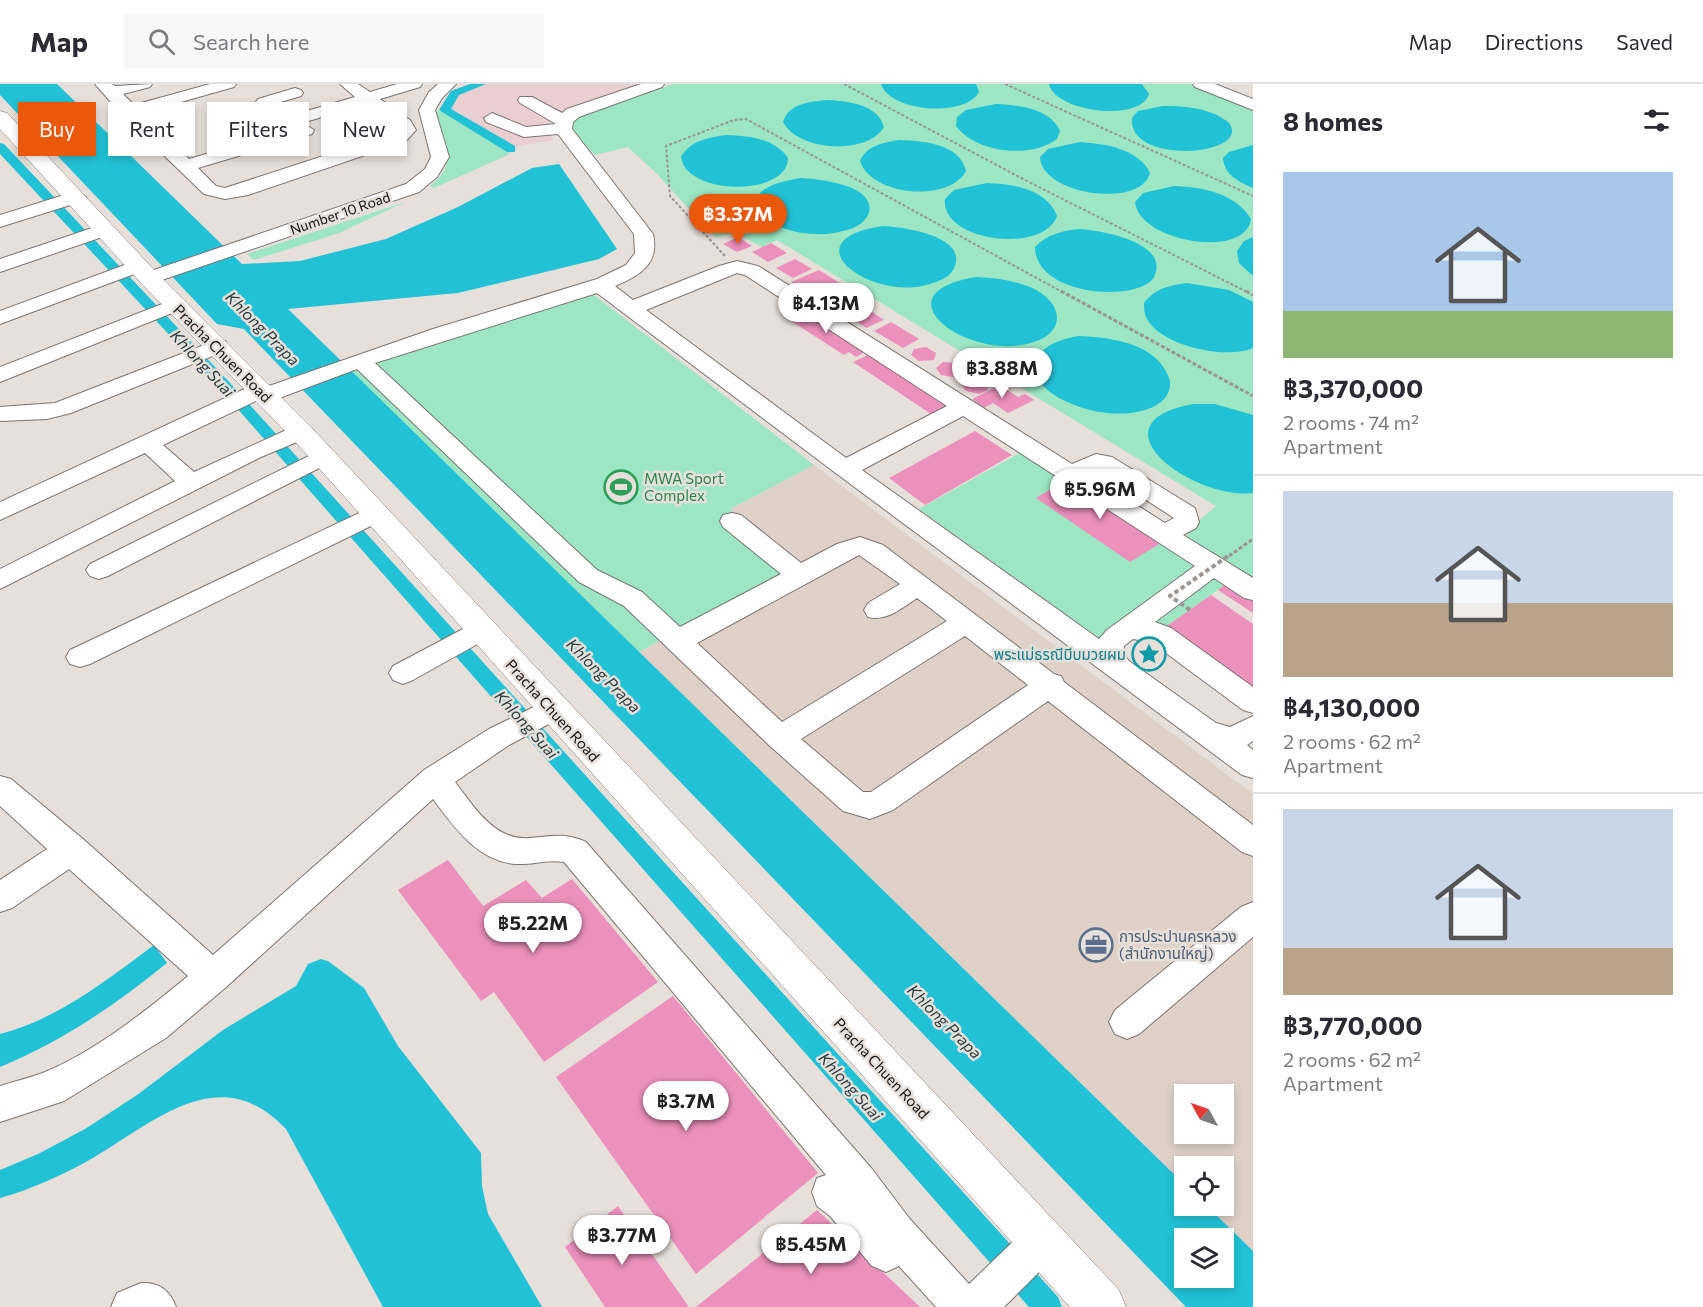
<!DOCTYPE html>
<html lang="en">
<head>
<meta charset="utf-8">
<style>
	body { margin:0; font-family:Commissioner,"Noto Sans Thai",sans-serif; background:#f7f7f7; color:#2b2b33; height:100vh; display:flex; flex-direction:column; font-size:22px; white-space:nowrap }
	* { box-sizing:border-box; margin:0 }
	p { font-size:20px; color:#7c7c81 }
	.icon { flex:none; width:33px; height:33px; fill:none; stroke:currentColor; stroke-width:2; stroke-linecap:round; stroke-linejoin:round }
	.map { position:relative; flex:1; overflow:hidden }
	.drawer { display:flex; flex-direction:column; background:#fff; width:450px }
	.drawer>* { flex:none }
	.banner { position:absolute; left:18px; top:18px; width:570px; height:54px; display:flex; gap:12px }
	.needle { width:39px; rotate:310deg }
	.fabs { position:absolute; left:1174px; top:1000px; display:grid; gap:12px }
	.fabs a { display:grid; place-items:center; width:60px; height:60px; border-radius:0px; background:#fff; box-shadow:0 3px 9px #0003; font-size:30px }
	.price { position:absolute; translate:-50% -51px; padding:0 14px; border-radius:21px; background:#fff; color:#222; font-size:20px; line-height:39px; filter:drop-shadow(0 2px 3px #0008) }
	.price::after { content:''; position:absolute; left:50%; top:36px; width:18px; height:14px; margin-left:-9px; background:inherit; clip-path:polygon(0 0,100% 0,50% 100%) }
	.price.current { background:#ea580c; color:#fff }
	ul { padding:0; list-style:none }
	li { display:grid; align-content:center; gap:12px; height:318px; padding:0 30px }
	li+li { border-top:2px solid #e1e1e2 }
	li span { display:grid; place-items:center; height:186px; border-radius:0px; color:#555 }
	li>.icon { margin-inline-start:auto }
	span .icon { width:108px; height:108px; fill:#fffc; stroke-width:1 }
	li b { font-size:26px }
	h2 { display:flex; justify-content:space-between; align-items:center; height:72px; padding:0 30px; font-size:26px }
	.pill { padding:0 21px; border-radius:0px; background:#fff; box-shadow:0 3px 9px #0003; font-size:21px; line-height:54px }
	.pill.current { background:#ea580c; color:#fff }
	header { display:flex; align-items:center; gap:36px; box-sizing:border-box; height:84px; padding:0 30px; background:#fff; border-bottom:2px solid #e1e1e2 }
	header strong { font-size:28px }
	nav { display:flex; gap:33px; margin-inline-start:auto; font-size:21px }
	.search { width:420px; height:54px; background:#f7f7f7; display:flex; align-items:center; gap:15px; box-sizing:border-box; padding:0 21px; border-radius:0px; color:#7c7c81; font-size:22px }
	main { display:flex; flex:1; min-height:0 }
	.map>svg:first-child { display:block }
	.built { fill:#dfd1c8; fill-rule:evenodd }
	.education { fill:#eacfd2 }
	.green { fill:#9ce6c3 }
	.water { fill:#21c2d6; fill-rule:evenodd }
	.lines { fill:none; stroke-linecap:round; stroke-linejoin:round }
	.canal { fill:#21c2d6; fill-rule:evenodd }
	.building { fill:#ec90bc }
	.minor-casing { stroke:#7c7572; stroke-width:2 }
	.major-casing { stroke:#7c7572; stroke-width:1 }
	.path-far1 { stroke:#9b9592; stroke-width:2; stroke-dasharray:3 2; stroke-linecap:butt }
	.path { stroke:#9b9592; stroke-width:3; stroke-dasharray:4 2; stroke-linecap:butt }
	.minor { fill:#fff; fill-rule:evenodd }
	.major { fill:#fff; fill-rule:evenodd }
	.path-bridge-far1 { stroke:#9b9592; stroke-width:3; stroke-dasharray:4 2; stroke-linecap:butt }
	.path-bridge { stroke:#9b9592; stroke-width:4; stroke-dasharray:4.5 3; stroke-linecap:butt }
	.labels { text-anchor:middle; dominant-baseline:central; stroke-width:5; stroke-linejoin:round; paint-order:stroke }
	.far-street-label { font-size:14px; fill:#161312; stroke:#e6dfda }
	.street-label { font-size:15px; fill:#161312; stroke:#e6dfda }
	.leisure-label { font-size:15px; fill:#27864d; stroke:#e6dfda; text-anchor:start }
	.culture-label { font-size:15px; fill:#0d838f; stroke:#e6dfda; text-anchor:end }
	.service-label { font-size:15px; fill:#4e5e75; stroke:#e6dfda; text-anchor:start }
	.water-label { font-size:16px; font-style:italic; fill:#263e42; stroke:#e6dfda }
</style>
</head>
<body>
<header>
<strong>Map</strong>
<div class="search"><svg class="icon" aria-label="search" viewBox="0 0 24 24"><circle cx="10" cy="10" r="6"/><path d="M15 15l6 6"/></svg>Search here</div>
<nav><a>Map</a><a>Directions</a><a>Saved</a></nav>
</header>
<main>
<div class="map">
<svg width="1253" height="1223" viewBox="0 0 1253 1223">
	<rect width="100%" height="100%" fill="#e6dfda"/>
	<path class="built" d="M814,381L1253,710V1167L1207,1122H1224V1083H1185V1101L639,568L799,481L730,425ZM1185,1011H1224V1050H1185Z"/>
	<polygon class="education" points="475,0 638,0 567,25 550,41 553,56 519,62 510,70 441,26 452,8"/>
	<g class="green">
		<path d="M674,0H1191L1253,25V499L1187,457L1188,446L1216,422L777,156L762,163L736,149L715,153L656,89L628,63L595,71L577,53L571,41C585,20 649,8 674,0Z"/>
		<path d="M441,26L510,70L434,104L430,102C460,79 445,58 435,28Z"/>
		<polygon points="405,118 339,149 254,176 247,170"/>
		<polygon points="594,211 814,381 730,425 800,481 639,568 351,287 580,213"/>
		<polygon points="1025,366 1229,498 1164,544 1101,556 919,425"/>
	</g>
	<g class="water">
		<path d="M0,0H57L242,180L300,177L386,155L458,123L532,84L559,80L617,165L599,175L458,209L288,225L1185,1101V1122H1207L1253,1167V1223H1186L244,245L217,240L0,11ZM1185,1155H1224V1194H1185Z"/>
		<path d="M881,0H976L979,8C965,34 890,28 881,0Z"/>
		<path d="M1049,0H1142L1149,10C1140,39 1055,28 1049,0Z"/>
		<path d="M827,16C847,17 878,20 884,43C866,72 798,67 783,38C789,19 809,18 827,16Z"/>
		<path d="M996,20C1019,21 1050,24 1060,47L1057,55C1031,75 976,69 956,42L957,33L966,26Z"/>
		<path d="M1163,22C1186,22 1211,24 1229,39C1253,72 1127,82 1132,34L1138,27Z"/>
		<path d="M726,51C749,52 774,54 788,74C788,113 686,112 681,73C691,56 708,54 726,51Z"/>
		<path d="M899,56C922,57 960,59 966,87C949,119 871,112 860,77C867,61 883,59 899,56Z"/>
		<path d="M1080,58C1105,60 1138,64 1150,89C1141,125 1041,111 1040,73L1048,65Z"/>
		<path d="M1253,61V104C1239,98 1224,91 1223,74L1229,68Z"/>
		<path d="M801,94C818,95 880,101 868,131C864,139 855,144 847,146C782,166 705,108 801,94Z"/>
		<path d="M987,99C1014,100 1046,105 1057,132C1043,171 940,157 945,115L954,106Z"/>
		<path d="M1174,102C1203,103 1235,109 1251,135C1245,176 1139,158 1135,118L1143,109Z"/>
		<path d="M883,142C902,143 972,152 953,186C948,194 939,197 930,200C872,219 786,156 883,142Z"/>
		<path d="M1079,145C1099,146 1163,157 1156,187C1155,194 1151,198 1145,201C1114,217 1035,206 1035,163C1048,150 1061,147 1079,145Z"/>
		<polygon points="1253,153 1253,192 1239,179 1237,167 1244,157"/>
		<path d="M976,193C995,194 1012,196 1030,203C1065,218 1068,251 1027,260C964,275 877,209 976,193Z"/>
		<path d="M1187,199L1229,206L1253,218V264C1226,276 1159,262 1146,233C1144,229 1144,223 1144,219C1156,204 1168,202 1187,199Z"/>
		<path d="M1078,252C1110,253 1157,259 1169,294C1171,299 1170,306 1167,311C1160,323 1144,327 1131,329C1111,331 1091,328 1072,320C1022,300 1021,262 1078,252Z"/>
		<path d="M1193,320H1215L1253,331V409C1192,416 1088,339 1193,320Z"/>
		<path d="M154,861L167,879C115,921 63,957 0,983V950C58,935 107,896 154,861Z"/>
		<path d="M321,875L328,877L364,904L398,962L481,1069L482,1102L488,1130L542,1223H383L286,1045C217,972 150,1043 84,1079C58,1093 29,1106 0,1114V1086L38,1070L85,1045L137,1011L223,946L296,902L308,880Z"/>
	</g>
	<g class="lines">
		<g class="canal">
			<polygon points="470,0 486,0 459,11 451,25 515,62 515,68 507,68 439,26 451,7"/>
			<polygon points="0,59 4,60 230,299 1058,1213 1062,1223 1029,1223 220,305 0,70"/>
		</g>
	</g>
	<g class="building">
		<polygon points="738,153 752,162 737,168 723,160"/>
		<polygon points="771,159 787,169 768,178 752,168"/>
		<polygon points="795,175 812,185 793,194 776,184"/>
		<polygon points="819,186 849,205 821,217 791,198"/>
		<polygon points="859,219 884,236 866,244 841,227"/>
		<polygon points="805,227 865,268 856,273 849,268 844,271 788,235"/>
		<polygon points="891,238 919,255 903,264 874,247"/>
		<polygon points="926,263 936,269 934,276 919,277 911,271 914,265"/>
		<polygon points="872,269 953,322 934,332 853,278"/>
		<polygon points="943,278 956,279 962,284 962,289 953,293 941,291 936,284"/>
		<polygon points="968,294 981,295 987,300 988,306 979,310 966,307 961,300"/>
		<polygon points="1000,301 1018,313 1025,310 1034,316 1008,329 993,319 984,324 972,315"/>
		<polygon points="975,347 1012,371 925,421 889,394"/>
		<polygon points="1069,394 1164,457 1130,478 1036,414"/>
		<polygon points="1229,498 1253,513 1253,529 1218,506"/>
		<polygon points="1211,511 1253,540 1253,607 1164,544"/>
		<polygon points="448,776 483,822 526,796 542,814 572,795 658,898 544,978 494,908 481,917 398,806"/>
		<polygon points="673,912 818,1089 696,1190 556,993"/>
		<polygon points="618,1122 689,1223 605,1223 565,1163"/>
		<polygon points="817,1126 920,1223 696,1223"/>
	</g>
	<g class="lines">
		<defs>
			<g id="minor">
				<polygon points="95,0 112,0 115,2 152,0 150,3 123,10 134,21 210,0 236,0 234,3 142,29 189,75 306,41 314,46 312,50 198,84 216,102 225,104 394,49 399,45 365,20 282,45 274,40 278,36 256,18 258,15 295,4 301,6 303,9 301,12 277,19 293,31 355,13 340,0 358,0 370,8 397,0 422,0 420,3 380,15 410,36 416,46 406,57 248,111 225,115 204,110 123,32"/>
				<polygon points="438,0 456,0 442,14 435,26 449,73 437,93 419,108 156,198 142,198 139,194 142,190 406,100 425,85 431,73 419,26 429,8"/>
				<path d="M641,0H664L662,3L579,33L573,38L572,45L653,150C660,180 639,192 615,202L633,216L719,182L737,177L758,182L1072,380L1096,370L1112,373L1195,424L1199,438L1196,444L1183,451L1253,494V516L1244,514L1214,494L1155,538L1171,544L1253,603V629L1243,626L1151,558L1133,555L1124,562L1123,569L1129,577L1216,639L1230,643L1253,632V657L1247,661L1253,666V694L1242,691L837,390L597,209L375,279L597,486L642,508L680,543L781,490L723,443L720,437L723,431L732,429L741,431L801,479L837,460L860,453L883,461L1054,590L1061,592L1064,598L1253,741V772L1242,768L1048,617L893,726L870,735L843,727L770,662L624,522L579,498L357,285L274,316H258L163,361L194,388L293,343L301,341L309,343L313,348L309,353L261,373L0,505V485L175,397L145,369L0,436V418L253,301L261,299L269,302L433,245L597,195L626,181L635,169L634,150L558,50L524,53L486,38L484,34L492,29L526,43L556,40L520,19L518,16L520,13H532L562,29L567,25ZM737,189L745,191L947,322L846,374L646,226ZM963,332L1195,482L1107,546L1099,555L862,386ZM1100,386L1174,434L1165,439L1089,391ZM859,471L900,500L868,519L864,526L868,533C886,538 902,524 917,514L947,537L782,638L697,559ZM965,552L1028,601L871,708H863L801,655Z"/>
				<polygon points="1193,0 1215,0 1253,15 1253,26 1195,3"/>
				<polygon points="77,107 86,113 83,117 0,143 0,131"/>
				<polygon points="104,140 114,146 111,150 0,188 0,175"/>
				<polygon points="138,176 145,178 148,182 145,186 0,240 0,227"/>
				<polygon points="175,215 182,217 185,221 182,225 0,298 0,283"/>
				<polygon points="217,256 225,257 228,262 225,267 71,329 47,335 0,337 0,323 55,319"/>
				<polygon points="323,365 331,368 335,373 331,378 108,492 99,495 90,492 86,486 90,480"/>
				<polygon points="374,422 383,424 386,430 383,436 90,580 80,583 70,580 66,573 70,566"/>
				<polygon points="480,536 490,539 494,546 490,553 413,596 403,600 393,596 389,589 393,582"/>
				<path d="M552,614L562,617L566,625L562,633L509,661L455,698C469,716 485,742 508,751C531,761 555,743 586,758L872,1085L909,1134L969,1200L1027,1144L1041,1138L1055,1144L1061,1158L1055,1172L1004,1223H936L899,1182L886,1188L872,1182L830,1132L817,1122L812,1108L817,1094L826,1091L564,778C548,775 532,781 517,780C478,778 454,743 433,715L225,904L166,954L64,1017L0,1038V1002C15,997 30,994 45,988C94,968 147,926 188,892L69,785L12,824L0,828V796L47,765L0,722V692L11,695L83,755L213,871L424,686L489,645Z"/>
				<polygon points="1253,818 1253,853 1139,950 1127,955 1115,950 1109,938 1115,926 1241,823"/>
				<path d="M141,1199C160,1198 170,1207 176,1223H111L117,1209Z"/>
			</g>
			<polygon id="major" points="0,27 7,29 157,189 310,342 1119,1206 1126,1223 1070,1223 292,354 141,199 0,45"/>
		</defs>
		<use href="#minor" class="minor-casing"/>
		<use href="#major" class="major-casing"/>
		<g class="path-far1">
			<polyline points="844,0 1025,96 1249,209"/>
			<polyline points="1005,0 1253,112"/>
			<polyline points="725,172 670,112 666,62 734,36 746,35 1064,209"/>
		</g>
		<g class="path">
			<polyline points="1061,207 1253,312"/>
			<polyline points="1246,207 1253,211"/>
		</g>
		<use href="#minor" class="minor"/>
		<use href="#major" class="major"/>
		<polyline class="path-bridge-far1" points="1229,472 1253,455"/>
		<polyline class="path-bridge" points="1190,526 1170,512 1231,470"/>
	</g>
	<defs>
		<symbol id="stadium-ring" viewBox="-11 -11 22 22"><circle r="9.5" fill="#e6dfda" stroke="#2e9e5b" stroke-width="1.5"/><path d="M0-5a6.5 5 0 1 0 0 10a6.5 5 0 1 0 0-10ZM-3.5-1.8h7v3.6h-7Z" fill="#2e9e5b"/></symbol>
		<symbol id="sight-ring" viewBox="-11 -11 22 22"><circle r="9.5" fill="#e6dfda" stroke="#0f9aa8" stroke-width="1.5"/><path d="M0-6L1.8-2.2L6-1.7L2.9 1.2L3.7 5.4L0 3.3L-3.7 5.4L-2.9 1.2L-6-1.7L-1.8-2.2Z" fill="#0f9aa8"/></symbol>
		<symbol id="office-ring" viewBox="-11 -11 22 22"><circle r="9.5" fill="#e6dfda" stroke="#5c6f8a" stroke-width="1.5"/><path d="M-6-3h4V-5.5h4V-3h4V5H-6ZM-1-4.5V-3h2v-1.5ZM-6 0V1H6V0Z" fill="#5c6f8a"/></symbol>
	</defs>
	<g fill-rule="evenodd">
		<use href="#stadium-ring" x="602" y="384" width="38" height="38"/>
		<use href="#sight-ring" x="1130" y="551" width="38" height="38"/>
		<use href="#office-ring" x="1077" y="842" width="38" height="38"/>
	</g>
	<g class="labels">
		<g class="far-street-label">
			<text transform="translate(340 129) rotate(-19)">Number 10 Road</text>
		</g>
		<g class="street-label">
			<text transform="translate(223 269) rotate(45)">Pracha Chuen Road</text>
			<text transform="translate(553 626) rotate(48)">Pracha Chuen Road</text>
			<text transform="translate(882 984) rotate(47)">Pracha Chuen Road</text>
		</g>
		<g class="leisure-label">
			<text x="644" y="394">MWA Sport<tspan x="644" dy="17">Complex</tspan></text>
		</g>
		<g class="culture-label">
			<text x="1126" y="570">พระแม่ธรณีบีบมวยผม</text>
		</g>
		<g class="service-label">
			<text x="1119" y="852">การประปานครหลวง<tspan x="1119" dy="17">(สำนักงานใหญ่)</tspan></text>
		</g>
		<g class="water-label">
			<text transform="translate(263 244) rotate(45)">Khlong Prapa</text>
			<text transform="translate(203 279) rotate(47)">Khlong Suai</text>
			<text transform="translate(604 591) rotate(45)">Khlong Prapa</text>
			<text transform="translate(527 640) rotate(48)">Khlong Suai</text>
			<text transform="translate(945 937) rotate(45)">Khlong Prapa</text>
			<text transform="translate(851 1002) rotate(48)">Khlong Suai</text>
		</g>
	</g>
</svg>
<div class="fabs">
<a><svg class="needle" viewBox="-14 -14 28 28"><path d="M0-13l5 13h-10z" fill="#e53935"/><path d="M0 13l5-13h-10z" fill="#7c7c81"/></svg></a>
<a><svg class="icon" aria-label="locate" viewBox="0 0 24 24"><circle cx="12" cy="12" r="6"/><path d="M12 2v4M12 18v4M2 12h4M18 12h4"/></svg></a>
<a><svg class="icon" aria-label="layers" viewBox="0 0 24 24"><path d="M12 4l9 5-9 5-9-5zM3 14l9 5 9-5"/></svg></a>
</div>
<b class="price current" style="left:738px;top:161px">฿3.37M</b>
<b class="price" style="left:826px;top:250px">฿4.13M</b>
<b class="price" style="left:1002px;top:315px">฿3.88M</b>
<b class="price" style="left:1100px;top:436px">฿5.96M</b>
<b class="price" style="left:533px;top:870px">฿5.22M</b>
<b class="price" style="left:686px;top:1048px">฿3.7M</b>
<b class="price" style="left:622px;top:1182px">฿3.77M</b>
<b class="price" style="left:811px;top:1191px">฿5.45M</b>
<div class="banner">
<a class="pill current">Buy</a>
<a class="pill">Rent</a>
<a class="pill">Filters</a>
<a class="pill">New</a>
</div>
</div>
<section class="drawer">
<h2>8 homes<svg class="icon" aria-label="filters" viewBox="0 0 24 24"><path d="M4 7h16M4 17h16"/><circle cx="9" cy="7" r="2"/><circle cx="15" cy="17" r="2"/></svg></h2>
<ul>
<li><span style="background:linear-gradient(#a9c7e8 75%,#8fb573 0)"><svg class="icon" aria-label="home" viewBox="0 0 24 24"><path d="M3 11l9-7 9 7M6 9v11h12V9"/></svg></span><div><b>฿3,370,000</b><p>2 rooms · 74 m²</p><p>Apartment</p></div></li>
<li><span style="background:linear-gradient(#c9d6e8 60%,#b9a48a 0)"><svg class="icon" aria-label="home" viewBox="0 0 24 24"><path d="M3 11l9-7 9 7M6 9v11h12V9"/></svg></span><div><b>฿4,130,000</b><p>2 rooms · 62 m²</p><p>Apartment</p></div></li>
<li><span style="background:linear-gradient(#c9d6e8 75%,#b9a48a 0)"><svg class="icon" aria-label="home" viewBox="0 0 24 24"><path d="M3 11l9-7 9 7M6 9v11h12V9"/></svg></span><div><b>฿3,770,000</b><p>2 rooms · 62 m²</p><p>Apartment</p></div></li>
</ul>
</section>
</main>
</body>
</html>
